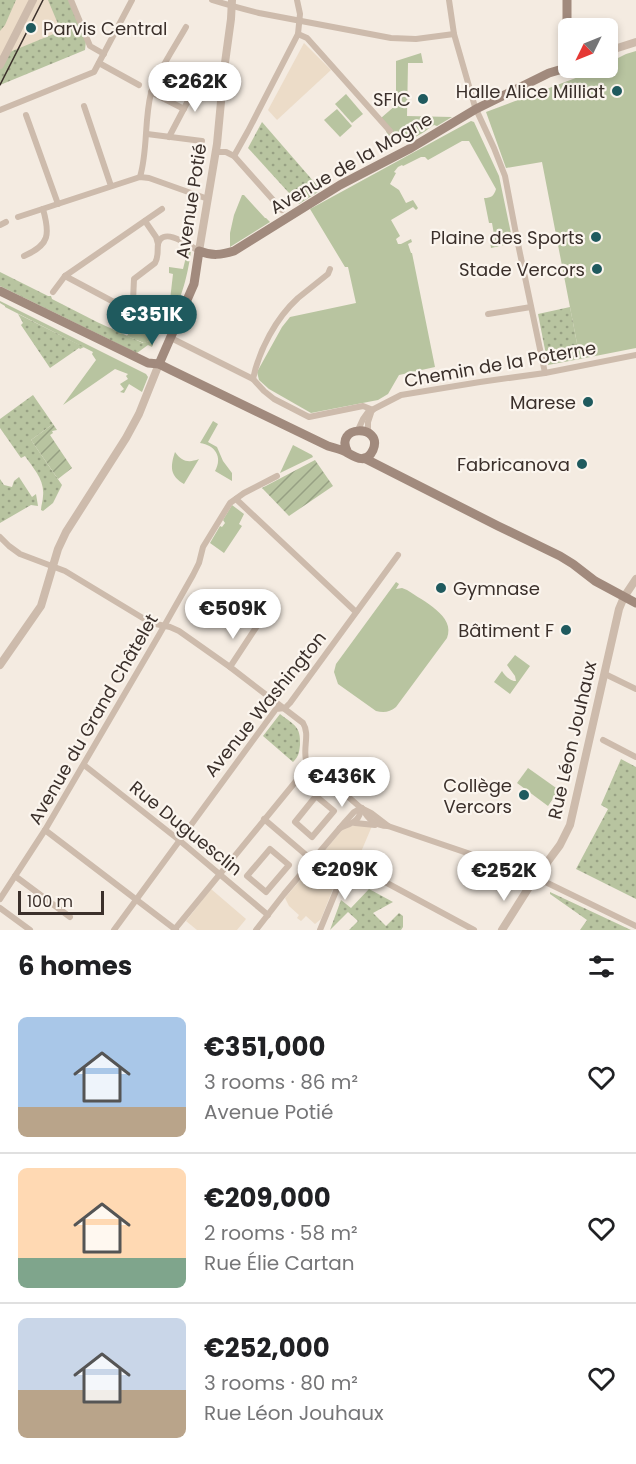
<!DOCTYPE html>
<html lang="en">
<head>
<meta charset="utf-8">
<style>
	body { margin:0; font-family:Poppins,sans-serif; background:#f6f6f6; color:#202124; height:100vh; display:flex; flex-direction:column; font-size:22px; white-space:nowrap }
	* { box-sizing:border-box; margin:0 }
	p { font-size:20px; color:#757577 }
	.icon { flex:none; width:33px; height:33px; fill:none; stroke:currentColor; stroke-width:2; stroke-linecap:round; stroke-linejoin:round }
	.map { position:relative; height:930px; overflow:hidden }
	.side { display:flex; flex-direction:column; background:#fff; flex:1 }
	.side>* { flex:none }
	.needle { width:39px; rotate:227deg }
	.controls { position:absolute; left:558px; top:18px; display:grid; gap:12px }
	.controls a { display:grid; place-items:center; width:60px; height:60px; border-radius:9px; background:#fff; box-shadow:0 3px 9px #0003; font-size:30px }
	.scale { position:absolute; left:18px; bottom:15px; width:86px; box-sizing:border-box; padding-left:6px; border:3px solid #3b302b; border-top:0; font-size:16px; line-height:21px; white-space:nowrap; color:#3b302b; -webkit-text-stroke:4px #fbf5ee; paint-order:stroke }
	.price { position:absolute; translate:-50% -51px; padding:0 14px; border-radius:21px; background:#fff; color:#222; font-size:20px; line-height:39px; filter:drop-shadow(0 2px 3px #0008) }
	.price::after { content:''; position:absolute; left:50%; top:36px; width:18px; height:14px; margin-left:-9px; background:inherit; clip-path:polygon(0 0,100% 0,50% 100%) }
	.price.on { background:#1f5a5e; color:#fff }
	ul { padding:0; list-style:none }
	li { display:flex; align-items:center; gap:18px; height:150px; padding:0 18px }
	li+li { border-top:2px solid #e0e0e0 }
	li span { display:grid; place-items:center; flex:none; width:168px; height:120px; border-radius:9px; color:#555 }
	li>.icon { margin-inline-start:auto }
	span .icon { width:72px; height:72px; fill:#fffc; stroke-width:1 }
	li b { font-size:26px }
	h2 { display:flex; justify-content:space-between; align-items:center; height:72px; padding:0 18px; font-size:26px }
	.map>svg:first-child { display:block }
	.grass { fill:#b8c4a0 }
	.park { fill:url(#park-dots) }
	.garden { fill:url(#garden-furrows) }
	.plaza { fill:#ecdcc8 }
	.lines { fill:none; stroke-linecap:round; stroke-linejoin:round }
	.minor { stroke:#cdbbac; stroke-width:6 }
	.tertiary { stroke:#cdbbac; stroke-width:8 }
	.secondary { stroke:#a18a7d; stroke-width:9 }
	.tram { stroke:#3b302b; stroke-width:1.5 }
	.poi-dot { fill:#1f5a5e; stroke:#fbf5ee; stroke-width:2 }
	.labels { text-anchor:middle; dominant-baseline:central; stroke-width:4.5; stroke-linejoin:round; paint-order:stroke }
	.poi-label { font-size:18px; fill:#3b302b; stroke:#fbf5ee; text-anchor:end }
	.street-label { font-size:18px; fill:#3b302b; stroke:#fbf5ee }
</style>
</head>
<body>
<div class="map">
<svg width="636" height="930" viewBox="0 0 636 930">
	<defs>
		<pattern id="park-dots" width="8" height="8" patternUnits="userSpaceOnUse" patternTransform="scale(1.5)"><rect width="8" height="8" fill="#b8c4a0"/><path d="M2 2h.1M6 6h.1" fill="none" stroke="#97a083" stroke-width="1.8" stroke-linecap="round"/></pattern>
		<pattern id="garden-furrows" width="10" height="10" patternUnits="userSpaceOnUse" patternTransform="scale(1.5)"><rect width="10" height="10" fill="#b8c4a0"/><path d="M-1 1l2-2M0 10L10 0M9 11l2-2" fill="none" stroke="#97a083"/></pattern>
	</defs>
	<rect width="100%" height="100%" fill="#f4ebe1"/>
	<g class="grass">
		<path d="M636,51V348L580,359L542,162L506,168L486,112C518,100 549,88 581,76C590,73 597,68 608,68V63L626,54Z"/>
		<path d="M421,53L423,63H408L407,116L452,117L437,126L434,125C428,129 414,140 408,139C400,138 398,136 388,136L381,118L396,105V61Z"/>
		<polygon points="346,94 363,114 352,123 335,104"/>
		<polygon points="337,109 352,126 340,137 324,120"/>
		<path d="M471,121L474,122L499,176L513,243L491,248L490,241L495,240L492,223H489L484,198C491,198 494,196 496,189L469,141H462L428,160L425,157H421L403,166L402,165L398,167L394,172L396,173L390,184L399,190L406,203L413,200L418,208L416,210L413,207L391,220L400,236L396,239L398,244H401L411,239L412,242L408,244L411,253H412L435,367L399,375L388,394L378,400L311,413L269,389L259,380L257,372L282,327L290,317L356,303L348,267H345L310,209Z"/>
		<polygon points="242,195 244,195 265,218 266,218 270,222 230,247 230,233 234,215"/>
		<path d="M188,249L191,251C187,281 178,315 156,337C153,339 147,342 144,343L127,336L130,331L134,333L135,329L153,331L155,330L157,305H150L151,298L170,300L173,274L169,273V267L183,269Z"/>
		<polygon points="0,301 146,374 148,377 142,392 129,384 124,393 120,392 124,389 120,384 128,379 126,376 128,374 115,369 63,405 96,360 92,354 93,352 5,307 5,306 0,303"/>
		<path d="M213,421L218,424L208,442L217,447L223,461L232,473V481L215,471C223,457 215,445 200,443Z"/>
		<polygon points="293,445 312,455 313,457 280,473"/>
		<path d="M175,452C182,462 189,463 199,459L184,484C170,476 170,467 175,452Z"/>
		<polygon points="232,505 244,514 239,524 242,526 224,553 210,543 220,526 222,527 225,523 223,520"/>
		<path d="M396,582L399,584L396,589L402,588L407,590C423,601 456,616 447,638L396,707C390,712 384,713 376,711L338,684L334,672L336,664Z"/>
		<path d="M515,655L530,666L510,694L494,682L502,671C504,675 510,681 516,681L515,676L507,665Z"/>
		<polygon points="528,768 559,790 548,806 517,783"/>
	</g>
	<g class="park">
		<polygon points="0,0 69,0 86,41 85,50 0,85"/>
		<polygon points="262,122 321,190 299,204 248,148"/>
		<polygon points="0,272 48,296 51,296 52,299 97,322 143,343 155,339 152,347 148,345 137,353 0,286"/>
		<polygon points="570,307 580,359 548,365 538,314"/>
		<polygon points="18,314 84,347 80,349 79,348 50,368 21,325 23,323"/>
		<path d="M33,395L53,424L31,440L62,485L53,503L43,511L41,510C41,505 43,501 43,496C45,480 33,468 25,456L21,458L0,428V419Z"/>
		<polygon points="19,477 32,497 36,494 38,506 31,505 0,523 0,479 4,485 12,487 14,481"/>
		<path d="M280,714C294,725 301,726 300,745C299,753 299,756 293,762L263,736Z"/>
		<polygon points="621,759 636,767 636,899 576,869 608,809 601,805"/>
		<polygon points="369,889 393,902 373,913 386,926 399,913 403,916 403,927 401,930 349,930 358,921 348,912 330,930 341,900 351,908"/>
		<polygon points="550,892 631,930 580,930 587,920 550,894"/>
	</g>
	<g class="garden">
		<polygon points="53,424 57,430 52,431 53,433 50,435 72,468 58,479 31,440"/>
		<polygon points="315,460 333,486 289,516 262,488"/>
	</g>
	<g class="plaza">
		<polygon points="16,0 48,0 61,31 0,56 0,31 5,25"/>
		<polygon points="304,43 331,70 277,120 268,110"/>
		<polygon points="355,825 372,826 358,859 344,861 321,919 315,924 306,916 301,921 297,918 299,915 289,906 285,898 343,829"/>
		<polygon points="211,889 246,919 237,930 197,930 186,921"/>
	</g>
	<g class="lines">
		<g class="minor">
			<polyline points="71,0 90,46 104,54"/>
			<path d="M212,0C228,5 243,9 259,13L391,38L416,39L454,34"/>
			<polyline points="449,0 454,34 475,107 494,148 505,176 517,239 545,373"/>
			<polyline points="298,34 307,38 390,131"/>
			<polyline points="99,63 139,85"/>
			<polyline points="151,92 184,109"/>
			<polyline points="84,106 111,186"/>
			<polyline points="0,110 94,72 132,0"/>
			<polyline points="26,115 58,204"/>
			<polyline points="147,134 202,141"/>
			<polyline points="169,137 200,78"/>
			<polyline points="216,152 226,152 234,156 282,210"/>
			<polyline points="234,156 248,131 298,34 300,14 297,0"/>
			<path d="M140,177C148,150 144,121 151,93C156,74 176,45 186,27"/>
			<path d="M162,209L65,276L127,309L133,301L134,279L155,263C159,256 157,251 158,244C163,225 191,247 199,251"/>
			<polyline points="18,217 140,177 149,178 208,199"/>
			<polyline points="145,221 156,237 158,244"/>
			<polyline points="0,225 6,222"/>
			<path d="M24,256C50,245 50,234 43,209"/>
			<polyline points="53,292 65,276"/>
			<polyline points="488,314 531,307"/>
			<polyline points="171,338 253,379 264,391 274,399 309,417 363,406 373,410"/>
			<path d="M253,379C259,350 276,318 298,298C308,290 318,282 328,274L330,269"/>
			<polyline points="358,430 363,419 368,412 401,395 480,382 545,373 636,355"/>
			<polyline points="368,432 368,422 371,413"/>
			<polyline points="236,499 356,612"/>
			<path d="M0,537L9,546L20,554L65,571L151,623L170,627L179,631L230,667L303,723C310,734 303,747 306,760L361,808L371,813L388,826"/>
			<polyline points="230,667 257,626"/>
			<polyline points="605,674 636,689"/>
			<polyline points="603,740 636,757"/>
			<polyline points="84,765 179,840 268,915"/>
			<polygon points="316,796 334,811 312,837 295,822"/>
			<path d="M362,808C368,819 375,826 388,826L529,874L636,926"/>
			<polyline points="264,819 312,860"/>
			<polyline points="355,823 375,825"/>
			<path d="M340,828C351,823 360,822 361,808"/>
			<polyline points="45,830 176,930"/>
			<polygon points="270,849 289,865 266,892 247,876"/>
			<polyline points="15,876 70,917"/>
			<polyline points="0,899 45,830 159,635 193,575 199,563 203,547 230,503 244,493 277,476"/>
			<polyline points="0,908 30,930"/>
			<polyline points="175,929 310,764"/>
			<polyline points="114,930 276,709 285,708 290,703 398,555"/>
			<polyline points="256,930 284,894 345,822 354,812 361,808"/>
			<polyline points="320,930 348,862 474,930"/>
		</g>
		<g class="tertiary">
			<polyline points="608,51 636,42"/>
			<polyline points="0,65 33,0"/>
			<polyline points="199,251 217,144 224,70 231,19 232,0"/>
			<polyline points="0,665 41,606 58,549 66,532 126,438 139,414 159,364"/>
			<polyline points="502,930 531,884 560,845 570,825 619,609 624,597 636,579"/>
		</g>
		<g class="secondary">
			<polyline points="563,56 567,43 567,0"/>
			<path d="M0,291L148,363L159,364L171,370L328,446C334,448 340,449 346,452C355,457 366,465 373,450C384,424 332,424 348,453"/>
			<path d="M159,364L194,284L199,251C212,256 221,255 234,251L340,185L411,148L476,109L549,73L566,68"/>
			<polyline points="364,458 498,526 560,556 573,564 595,581 636,603"/>
		</g>
		<polyline class="tram" points="0,85 43,0"/>
	</g>
	<g class="poi-dot">
		<circle cx="31" cy="28" r="6"/>
		<circle cx="617" cy="91" r="6"/>
		<circle cx="423" cy="99" r="6"/>
		<circle cx="596" cy="237" r="6"/>
		<circle cx="597" cy="269" r="6"/>
		<circle cx="588" cy="402" r="6"/>
		<circle cx="582" cy="464" r="6"/>
		<circle cx="441" cy="588" r="6"/>
		<circle cx="566" cy="630" r="6"/>
		<circle cx="524" cy="795" r="6"/>
	</g>
	<g class="labels">
		<g class="poi-label">
			<text x="43" y="28" text-anchor="start">Parvis Central</text>
			<text x="605" y="91">Halle Alice Milliat</text>
			<text x="411" y="99">SFIC</text>
			<text x="584" y="237">Plaine des Sports</text>
			<text x="585" y="269">Stade Vercors</text>
			<text x="576" y="402">Marese</text>
			<text x="570" y="464">Fabricanova</text>
			<text x="453" y="588" text-anchor="start">Gymnase</text>
			<text x="554" y="630">Bâtiment F</text>
			<text x="512" y="785">Collège<tspan x="512" dy="21">Vercors</tspan></text>
		</g>
		<g class="street-label">
			<text transform="translate(351 163) rotate(-30)">Avenue de la Mogne</text>
			<text transform="translate(191 201) rotate(-81)">Avenue Potié</text>
			<text transform="translate(500 364) rotate(-10)">Chemin de la Poterne</text>
			<text transform="translate(265 704) rotate(-51)">Avenue Washington</text>
			<text transform="translate(93 719) rotate(-60)">Avenue du Grand Châtelet</text>
			<text transform="translate(572 740) rotate(-77)">Rue Léon Jouhaux</text>
			<text transform="translate(186 828) rotate(39)">Rue Duguesclin</text>
		</g>
	</g>
</svg>
<div class="controls">
<a><svg class="needle" viewBox="-14 -14 28 28"><path d="M0-13l5 13h-10z" fill="#e53935"/><path d="M0 13l5-13h-10z" fill="#757577"/></svg></a>
</div>
<div class="scale">100 m</div>
<b class="price" style="left:195px;top:113px">€262K</b>
<b class="price on" style="left:152px;top:346px">€351K</b>
<b class="price" style="left:233px;top:640px">€509K</b>
<b class="price" style="left:342px;top:808px">€436K</b>
<b class="price" style="left:345px;top:901px">€209K</b>
<b class="price" style="left:504px;top:902px">€252K</b>
</div>
<section class="side">
<h2>6 homes<svg class="icon" aria-label="filters" viewBox="0 0 24 24"><path d="M4 7h16M4 17h16"/><circle cx="9" cy="7" r="2"/><circle cx="15" cy="17" r="2"/></svg></h2>
<ul>
<li><span style="background:linear-gradient(#a9c7e8 75%,#b9a48a 0)"><svg class="icon" aria-label="home" viewBox="0 0 24 24"><path d="M3 11l9-7 9 7M6 9v11h12V9"/></svg></span><div><b>€351,000</b><p>3 rooms · 86 m²</p><p>Avenue Potié</p></div><svg class="icon" aria-label="heart" viewBox="0 0 24 24"><path d="M12 20l-8-8c-3-5 5-10 8-4 3-6 11-1 8 4z"/></svg></li>
<li><span style="background:linear-gradient(#ffd9b3 75%,#7fa58c 0)"><svg class="icon" aria-label="home" viewBox="0 0 24 24"><path d="M3 11l9-7 9 7M6 9v11h12V9"/></svg></span><div><b>€209,000</b><p>2 rooms · 58 m²</p><p>Rue Élie Cartan</p></div><svg class="icon" aria-label="heart" viewBox="0 0 24 24"><path d="M12 20l-8-8c-3-5 5-10 8-4 3-6 11-1 8 4z"/></svg></li>
<li><span style="background:linear-gradient(#c9d6e8 60%,#b9a48a 0)"><svg class="icon" aria-label="home" viewBox="0 0 24 24"><path d="M3 11l9-7 9 7M6 9v11h12V9"/></svg></span><div><b>€252,000</b><p>3 rooms · 80 m²</p><p>Rue Léon Jouhaux</p></div><svg class="icon" aria-label="heart" viewBox="0 0 24 24"><path d="M12 20l-8-8c-3-5 5-10 8-4 3-6 11-1 8 4z"/></svg></li>
</ul>
</section>
</body>
</html>
